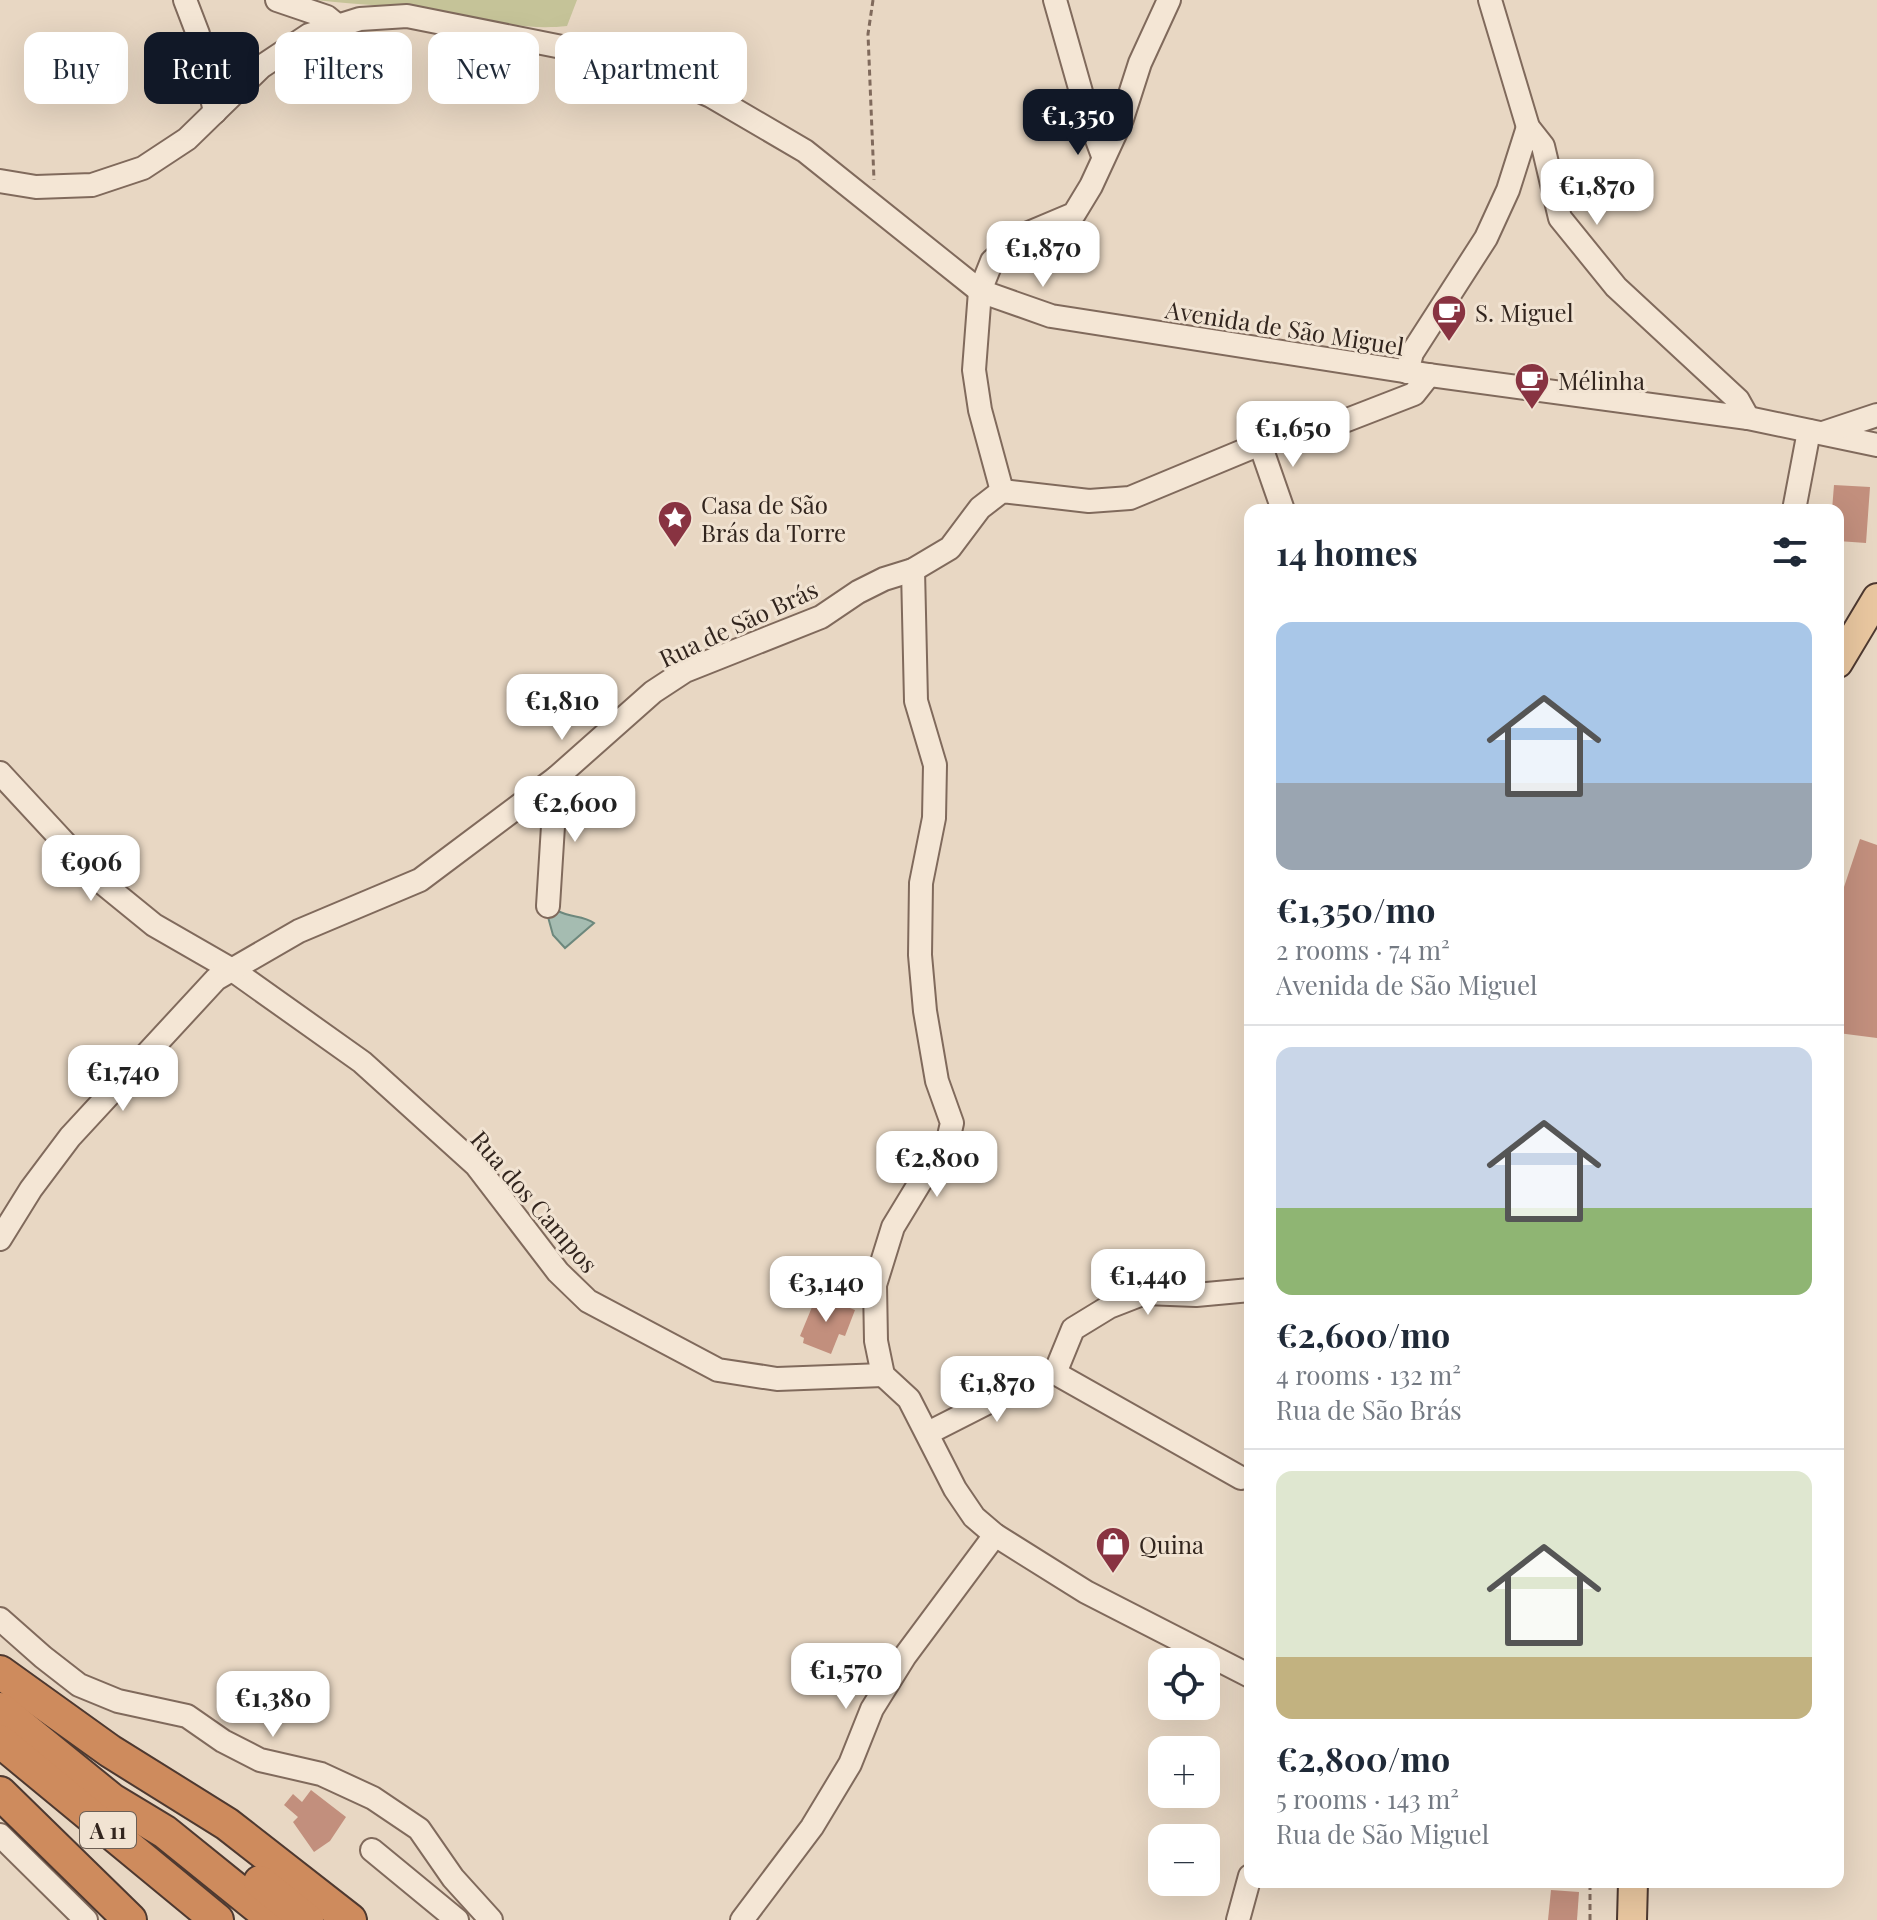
<!DOCTYPE html>
<html lang="en">
<head>
<meta charset="utf-8">
<style>
	body { margin:0; font-family:"Playfair Display",serif; background:#f6f6f7; color:#1f2937; height:100vh; display:flex; flex-direction:column; font-size:30px; white-space:nowrap }
	* { box-sizing:border-box; margin:0 }
	p { font-size:26px; color:#747a83 }
	.icon { flex:none; width:44px; height:44px; fill:none; stroke:currentColor; stroke-width:2; stroke-linecap:round; stroke-linejoin:round }
	.map { position:relative; flex:1; overflow:hidden }
	.drawer { position:absolute; left:1244px; top:504px; width:600px; height:1384px; display:flex; flex-direction:column; background:#fff; border-radius:16px; box-shadow:0 8px 32px #0002 }
	.drawer>* { flex:none }
	.hud { position:absolute; left:24px; top:32px; width:760px; height:72px; display:flex; gap:16px }
	.buttons { position:absolute; left:1148px; top:1648px; display:grid; gap:16px }
	.buttons a { display:grid; place-items:center; width:72px; height:72px; border-radius:16px; background:#fff; box-shadow:0 8px 32px #0002; font-size:40px }
	.price { position:absolute; translate:-50% -68px; padding:0 18px; border-radius:16px; background:#fff; color:#222; font-size:26px; line-height:52px; filter:drop-shadow(0 2px 4px #0008) }
	.price::after { content:''; position:absolute; left:50%; top:48px; width:24px; height:18px; margin-left:-12px; background:inherit; clip-path:polygon(0 0,100% 0,50% 100%) }
	.price.on { background:#111827; color:#fff }
	ul { padding:0; list-style:none }
	li { display:grid; align-content:center; gap:16px; height:424px; padding:0 32px }
	li+li { border-top:2px solid #e0e1e3 }
	li span { display:grid; place-items:center; height:248px; border-radius:16px; color:#555 }
	li>.icon { margin-inline-start:auto }
	span .icon { width:144px; height:144px; fill:#fffc; stroke-width:1 }
	li b { font-size:34px }
	h2 { display:flex; justify-content:space-between; align-items:center; height:96px; padding:0 32px; font-size:34px }
	.pill { padding:0 28px; border-radius:16px; background:#fff; box-shadow:0 8px 32px #0002; font-size:28px; line-height:72px }
	.pill.on { background:#111827; color:#fff }
	.map>svg:first-child { display:block }
	.green { fill:#c5c398 }
	.water { fill:#a5bcb1; stroke:#6d887d; stroke-width:2 }
	.building { fill:#c28f7d }
	.lines { fill:none; stroke-linecap:round; stroke-linejoin:round }
	.minor-casing { stroke:#806a5c; stroke-width:26 }
	.major-casing { stroke:#4e3930; stroke-width:32 }
	.highway-casing { stroke:#4e3930; stroke-width:36 }
	.path { stroke:#806a5c; stroke-width:3; stroke-dasharray:6 4; stroke-linecap:butt }
	.minor { stroke:#f4e6d5; stroke-width:22 }
	.major { stroke:#e8c69f; stroke-width:28 }
	.highway { stroke:#ce8b5d; stroke-width:32 }
	.labels { text-anchor:middle; dominant-baseline:central; stroke-width:6; stroke-linejoin:round; paint-order:stroke }
	.shield { fill:#f1e3d2; stroke:#6b5e54; stroke-width:2 }
	.shield-label { font-size:22px; font-weight:bold; fill:#32251e }
	.poi-label { font-size:24px; fill:#32251e; stroke:#f1e3d2; text-anchor:start }
	.street-label { font-size:24px; fill:#32251e; stroke:#f1e3d2 }
</style>
</head>
<body>
<div class="map">
<svg width="1877" height="1920" viewBox="0 0 1877 1920">
	<rect width="100%" height="100%" fill="#e8d7c3"/>
	<path class="green" d="M316,0H577L567,26C523,31 488,19 445,13C403,6 359,5 316,0Z"/>
	<path class="water" d="M558,911C571,918 583,915 594,923L565,948L553,935L548,917Z"/>
	<g class="building">
		<polygon points="1834,485 1870,487 1866,543 1838,541 1838,510 1832,510"/>
		<polygon points="1860,839 1877,845 1877,1038 1838,1033 1838,905"/>
		<polygon points="817,1295 855,1310 845,1336 839,1334 831,1354 803,1343 804,1338 800,1336"/>
		<polygon points="311,1790 346,1817 330,1841 314,1852 293,1822 298,1817 284,1805 293,1794 302,1802"/>
		<polygon points="1551,1890 1579,1892 1577,1920 1548,1920"/>
	</g>
	<g class="lines">
		<defs>
			<g id="minor">
				<polyline points="185,0 198,34 215,112"/>
				<polyline points="277,0 327,17 338,26"/>
				<polyline points="1055,0 1087,113 1103,156"/>
				<polyline points="1490,0 1528,127 1543,146 1560,218 1616,287 1738,400 1748,418"/>
				<polyline points="0,181 36,187 92,185 143,168 187,139 261,67 309,35 360,19 407,16 582,51 645,67 711,96 805,151 980,291 1051,316 1429,375 1748,418 1877,445"/>
				<polyline points="1407,372 1412,353 1486,238 1508,190 1528,127"/>
				<polyline points="1826,432 1877,415"/>
				<polyline points="1260,444 1283,510"/>
				<polyline points="1002,491 980,410 974,370 980,291 992,261 1017,238 1074,214 1091,186 1122,119 1140,63 1169,0"/>
				<polyline points="1794,510 1809,431"/>
				<polyline points="913,570 916,701 935,765 934,818 921,883 920,955 925,1011 937,1081 952,1123 946,1149 927,1171 893,1227 875,1285 876,1341 883,1375 909,1399 955,1489 974,1517 995,1535 1086,1592 1250,1676"/>
				<polyline points="0,773 100,881 154,925 234,971 362,1062 476,1165 558,1272 588,1301 718,1370 777,1379 883,1375"/>
				<polyline points="548,906 556,778"/>
				<polyline points="0,1239 31,1189 70,1137 216,979 299,931 420,880 556,778 653,692 685,671 821,617 858,592 884,579 913,570 950,548 980,508 1002,491 1089,501 1130,498 1260,444 1347,420 1414,394 1429,375"/>
				<polyline points="1055,1373 1073,1329 1109,1307 1145,1293 1196,1295 1250,1290"/>
				<polyline points="928,1433 1044,1374 1055,1373 1241,1478"/>
				<polyline points="0,1619 43,1657 79,1685 118,1701 187,1716 223,1741 260,1760 321,1774 373,1798 419,1829 453,1878 491,1920"/>
				<polyline points="0,1835 86,1920"/>
				<polyline points="372,1850 457,1920"/>
				<polyline points="742,1920 812,1827 850,1764 872,1709 905,1656 995,1535"/>
				<polyline points="1238,1920 1250,1876"/>
			</g>
			<g id="major">
				<polyline points="1838,663 1877,598"/>
				<polyline points="1632,1920 1633,1882"/>
			</g>
			<g id="highway">
				<polyline points="0,1672 110,1751 227,1824 350,1920"/>
				<polyline points="0,1709 112,1800 165,1832 274,1920"/>
				<polyline points="0,1741 217,1920"/>
				<polyline points="0,1793 130,1920"/>
				<polyline points="260,1882 307,1920"/>
			</g>
		</defs>
		<use href="#minor" class="minor-casing"/>
		<use href="#major" class="major-casing"/>
		<use href="#highway" class="highway-casing"/>
		<g class="path">
			<polyline points="873,0 868,34 874,180"/>
			<polyline points="1590,1920 1590,1882"/>
		</g>
		<use href="#minor" class="minor"/>
		<use href="#major" class="major"/>
		<use href="#highway" class="highway"/>
	</g>
	<defs>
		<symbol id="cafe-pin" viewBox="-11 -11 22 30"><path d="M0 17L-7.5 6A9.5 9.5 0 1 1 7.5 6Z" fill="#883341" stroke="#f1e3d2"/><path d="M-5.5-4.5H6V0H3Q3 3.5 0 3.5H-2.5Q-5.5 3.5-5.5 0ZM3-3.2v2h1.7v-2ZM-6 4.5H4V6H-6Z" fill="#fff"/></symbol>
		<symbol id="sight-pin" viewBox="-11 -11 22 30"><path d="M0 17L-7.5 6A9.5 9.5 0 1 1 7.5 6Z" fill="#883341" stroke="#f1e3d2"/><path d="M0-6L1.8-2.2L6-1.7L2.9 1.2L3.7 5.4L0 3.3L-3.7 5.4L-2.9 1.2L-6-1.7L-1.8-2.2Z" fill="#fff"/></symbol>
		<symbol id="shop-pin" viewBox="-11 -11 22 30"><path d="M0 17L-7.5 6A9.5 9.5 0 1 1 7.5 6Z" fill="#883341" stroke="#f1e3d2"/><path d="M-5-2.5h2.3a2.7 3.5 0 0 1 5.4 0H5L5.5 6h-11ZM-1.5-2.5h3a1.5 2.3 0 0 0-3 0Z" fill="#fff"/></symbol>
	</defs>
	<g fill-rule="evenodd">
		<use href="#cafe-pin" x="1429" y="292" width="40" height="54"/>
		<use href="#cafe-pin" x="1512" y="360" width="40" height="54"/>
		<use href="#sight-pin" x="655" y="498" width="40" height="54"/>
		<use href="#shop-pin" x="1093" y="1524" width="40" height="54"/>
	</g>
	<g class="labels">
		<rect class="shield" x="80" y="1812" width="56" height="36" rx="6"/>
		<g class="shield-label">
			<text x="108" y="1830">A 11</text>
		</g>
		<g class="poi-label">
			<text x="1475" y="312">S. Miguel</text>
			<text x="1558" y="380">Mélinha</text>
			<text x="701" y="504">Casa de São<tspan x="701" dy="28">Brás da Torre</tspan></text>
			<text x="1139" y="1544">Quina</text>
		</g>
		<g class="street-label">
			<text transform="translate(1285 327) rotate(9)">Avenida de São Miguel</text>
			<text transform="translate(738 623) rotate(-25)">Rua de São Brás</text>
			<text transform="translate(535 1201) rotate(49)">Rua dos Campos</text>
		</g>
	</g>
</svg>
<div class="buttons">
<a><svg class="icon" aria-label="locate" viewBox="0 0 24 24"><circle cx="12" cy="12" r="6"/><path d="M12 2v4M12 18v4M2 12h4M18 12h4"/></svg></a>
<a>+</a>
<a>−</a>
</div>
<b class="price on" style="left:1078px;top:157px">€1,350</b>
<b class="price" style="left:1597px;top:227px">€1,870</b>
<b class="price" style="left:1043px;top:289px">€1,870</b>
<b class="price" style="left:1293px;top:469px">€1,650</b>
<b class="price" style="left:562px;top:742px">€1,810</b>
<b class="price" style="left:575px;top:844px">€2,600</b>
<b class="price" style="left:91px;top:903px">€906</b>
<b class="price" style="left:123px;top:1113px">€1,740</b>
<b class="price" style="left:937px;top:1199px">€2,800</b>
<b class="price" style="left:1148px;top:1317px">€1,440</b>
<b class="price" style="left:826px;top:1324px">€3,140</b>
<b class="price" style="left:997px;top:1424px">€1,870</b>
<b class="price" style="left:846px;top:1711px">€1,570</b>
<b class="price" style="left:273px;top:1739px">€1,380</b>
<div class="hud">
<a class="pill">Buy</a>
<a class="pill on">Rent</a>
<a class="pill">Filters</a>
<a class="pill">New</a>
<a class="pill">Apartment</a>
</div>
<section class="drawer">
<h2>14 homes<svg class="icon" aria-label="filters" viewBox="0 0 24 24"><path d="M4 7h16M4 17h16"/><circle cx="9" cy="7" r="2"/><circle cx="15" cy="17" r="2"/></svg></h2>
<ul>
<li><span style="background:linear-gradient(#a9c7e8 65%,#9aa5b1 0)"><svg class="icon" aria-label="home" viewBox="0 0 24 24"><path d="M3 11l9-7 9 7M6 9v11h12V9"/></svg></span><div><b>€1,350/mo</b><p>2 rooms · 74 m²</p><p>Avenida de São Miguel</p></div></li>
<li><span style="background:linear-gradient(#c9d6e8 65%,#8fb573 0)"><svg class="icon" aria-label="home" viewBox="0 0 24 24"><path d="M3 11l9-7 9 7M6 9v11h12V9"/></svg></span><div><b>€2,600/mo</b><p>4 rooms · 132 m²</p><p>Rua de São Brás</p></div></li>
<li><span style="background:linear-gradient(#dfe7d0 75%,#c2b280 0)"><svg class="icon" aria-label="home" viewBox="0 0 24 24"><path d="M3 11l9-7 9 7M6 9v11h12V9"/></svg></span><div><b>€2,800/mo</b><p>5 rooms · 143 m²</p><p>Rua de São Miguel</p></div></li>
</ul>
</section>
</div>
</body>
</html>
